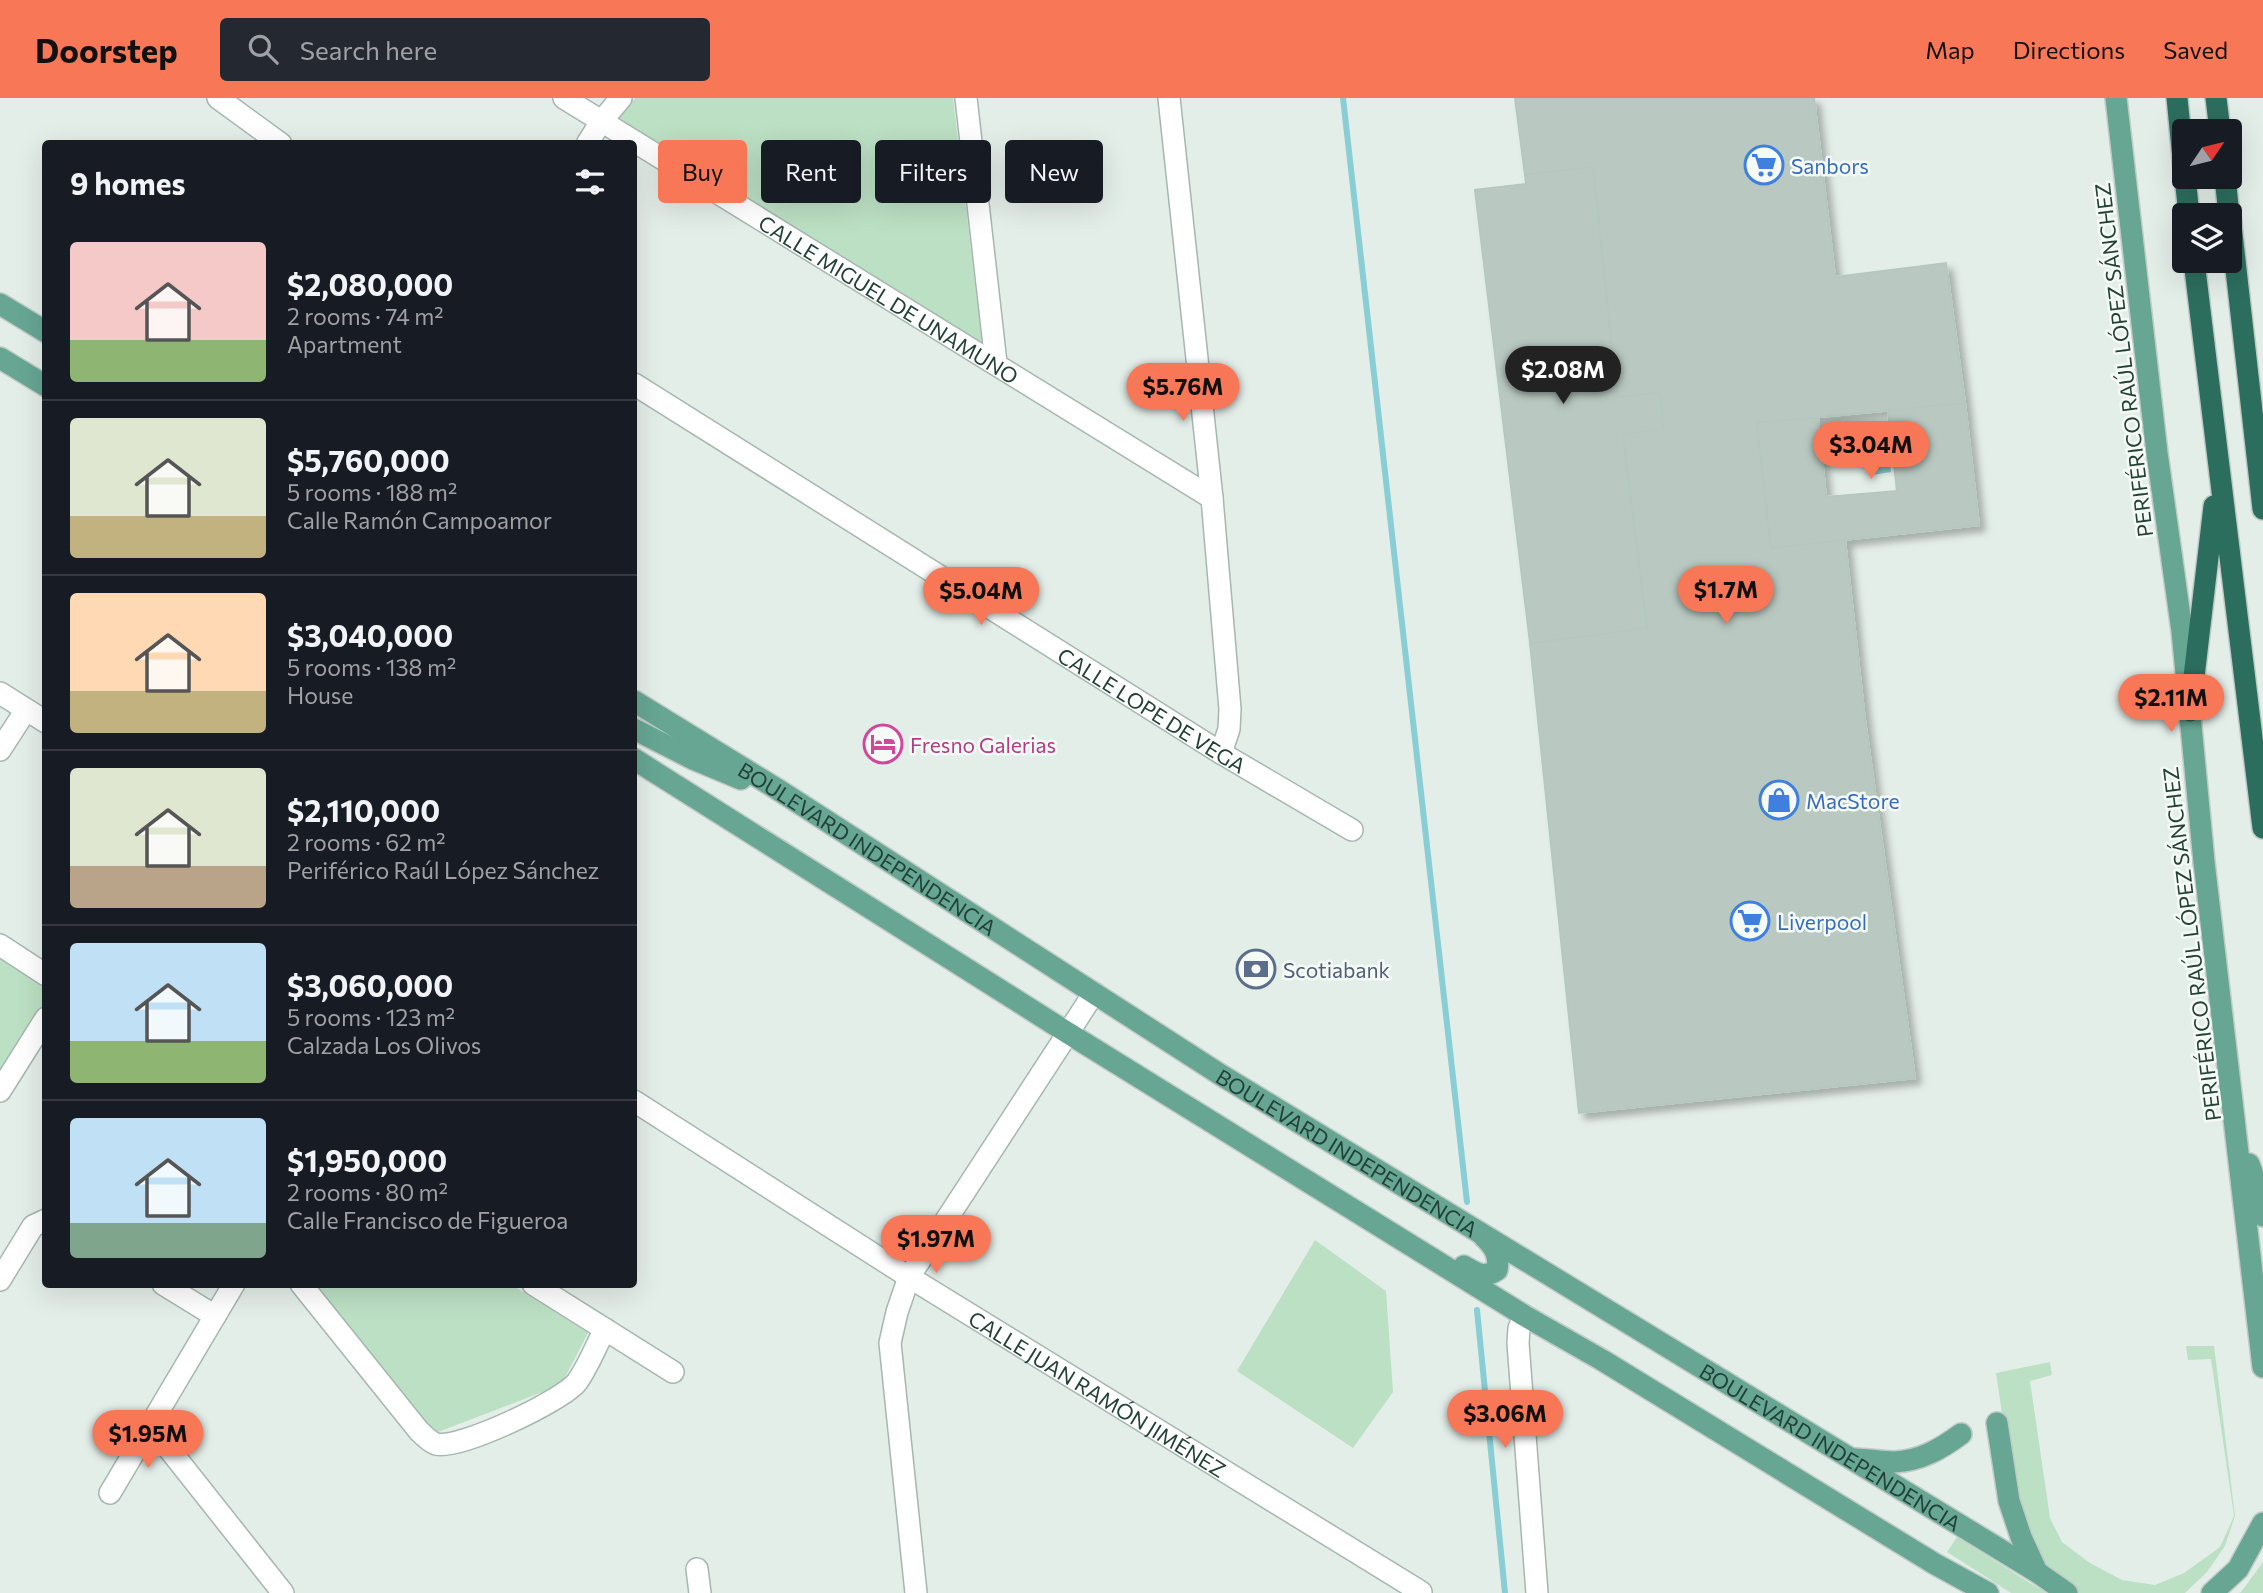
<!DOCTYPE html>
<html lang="en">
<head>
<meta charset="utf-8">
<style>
	body { margin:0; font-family:Commissioner,sans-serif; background:#242831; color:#f1f3f6; height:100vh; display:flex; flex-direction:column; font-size:26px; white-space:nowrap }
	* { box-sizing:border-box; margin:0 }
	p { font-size:23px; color:#9ea1a6 }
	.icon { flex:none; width:38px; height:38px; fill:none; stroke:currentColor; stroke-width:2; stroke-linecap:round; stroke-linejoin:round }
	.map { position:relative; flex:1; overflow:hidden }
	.side { position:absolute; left:42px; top:42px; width:595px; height:1148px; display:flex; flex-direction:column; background:#171b24; border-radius:7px; box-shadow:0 7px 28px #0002 }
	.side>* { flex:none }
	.hud { position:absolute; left:658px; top:42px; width:665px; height:63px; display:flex; gap:14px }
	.needle { width:46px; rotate:55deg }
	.controls { position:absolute; left:2172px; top:21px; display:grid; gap:14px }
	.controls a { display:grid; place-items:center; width:70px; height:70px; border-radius:7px; background:#171b24; box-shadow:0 7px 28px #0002; font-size:35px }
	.price { position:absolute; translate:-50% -60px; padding:0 16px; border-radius:24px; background:#f87757; color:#111; font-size:23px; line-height:46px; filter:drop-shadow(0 2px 4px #0008) }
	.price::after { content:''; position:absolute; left:50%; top:42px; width:21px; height:16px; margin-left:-10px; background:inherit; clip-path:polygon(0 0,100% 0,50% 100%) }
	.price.current { background:#222; color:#fff }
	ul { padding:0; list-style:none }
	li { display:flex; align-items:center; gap:21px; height:175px; padding:0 28px }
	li+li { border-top:2px solid #363941 }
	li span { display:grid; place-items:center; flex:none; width:196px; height:140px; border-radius:7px; color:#555 }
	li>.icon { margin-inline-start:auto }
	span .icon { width:84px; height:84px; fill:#fffc; stroke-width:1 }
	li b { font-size:30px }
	h2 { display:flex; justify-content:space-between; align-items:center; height:84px; padding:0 28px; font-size:30px }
	.tag { padding:0 24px; border-radius:7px; background:#171b24; box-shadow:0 7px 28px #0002; font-size:24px; line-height:63px }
	.tag.current { background:#f87757; color:#111 }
	header { display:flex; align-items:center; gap:42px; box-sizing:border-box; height:98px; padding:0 35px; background:#f87757; color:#111 }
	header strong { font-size:33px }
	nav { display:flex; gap:38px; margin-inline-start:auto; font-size:24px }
	.search { width:490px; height:63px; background:#242831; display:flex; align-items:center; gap:18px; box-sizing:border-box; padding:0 24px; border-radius:7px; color:#9ea1a6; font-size:26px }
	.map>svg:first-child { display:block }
	.green { fill:#bce0c4 }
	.water { fill:#89cdd5 }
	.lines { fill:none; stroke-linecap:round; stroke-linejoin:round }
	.stream { stroke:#89cdd5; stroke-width:6 }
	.building { fill:#b9c9c2; stroke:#b5c8bf; stroke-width:2; filter:url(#shadow) }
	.minor-casing { stroke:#a6b7b0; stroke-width:24 }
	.major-casing { stroke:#c1cac7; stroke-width:24 }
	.highway-casing { stroke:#c1cac7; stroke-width:24 }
	.minor { stroke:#fff; stroke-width:21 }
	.major { stroke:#66a692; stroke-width:21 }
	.highway { stroke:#2c6e5e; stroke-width:21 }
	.labels { text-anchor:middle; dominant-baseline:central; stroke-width:5; stroke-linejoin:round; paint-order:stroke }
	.shop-label { font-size:21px; fill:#366cbe; stroke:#f5faf7; text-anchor:start }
	.street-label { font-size:21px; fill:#224137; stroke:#f5faf7 }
	.hotel-label { font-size:21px; fill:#b23c85; stroke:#f5faf7; text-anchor:start }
	.service-label { font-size:21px; fill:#4e5e75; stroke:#f5faf7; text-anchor:start }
</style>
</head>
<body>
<header>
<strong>Doorstep</strong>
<div class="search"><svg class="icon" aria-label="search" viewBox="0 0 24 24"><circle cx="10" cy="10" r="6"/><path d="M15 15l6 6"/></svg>Search here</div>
<nav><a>Map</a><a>Directions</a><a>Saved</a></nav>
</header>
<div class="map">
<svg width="2263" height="1495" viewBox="0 0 2263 1495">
	<defs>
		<filter id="shadow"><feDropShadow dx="6" dy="6" stdDeviation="3.5" flood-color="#0004"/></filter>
	</defs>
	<rect width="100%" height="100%" fill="#e4eee9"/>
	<g class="green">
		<polygon points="635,0 953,0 982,245 615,22"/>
		<polygon points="0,859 46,888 45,904 0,977"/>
		<polygon points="1315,1142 1386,1193 1393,1294 1353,1350 1237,1273"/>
		<polygon points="308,1187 512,1187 588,1235 561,1287 438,1334 422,1329"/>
		<polygon points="2186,1248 2214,1248 2235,1418 2225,1448 2207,1474 2185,1495 2076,1495 2052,1482 2021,1442 1996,1275 2050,1264 2052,1277 2030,1283 2050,1420 2062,1444 2090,1465 2122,1482 2155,1487 2184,1475 2220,1449 2234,1418 2211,1261 2188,1262"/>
		<polygon points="1957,1439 2046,1495 2011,1495 1947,1454"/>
		<polygon points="2263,1464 2263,1495 2239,1495 2241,1494"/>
	</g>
	<polygon class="water" points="1888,344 1891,374 1872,377 1869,346"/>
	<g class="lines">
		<g class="stream">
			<polyline points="1343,0 1467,1104"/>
			<polyline points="1477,1212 1505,1495"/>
		</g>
	</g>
	<g class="building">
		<polygon points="1515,0 1814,0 1835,179 1946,165 1965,305 1757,325 1771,450 1845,442 1865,622 1915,980 1579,1015 1530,545 1647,530 1623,336 1663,331 1660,294 1617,299 1593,69 1525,77"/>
		<polygon points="1593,69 1617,299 1660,294 1663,331 1623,336 1647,530 1530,545 1475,92 1526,86 1525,77"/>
		<polygon points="1965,305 1979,427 1771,450 1757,325 1818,320 1826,399 1897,393 1888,313"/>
	</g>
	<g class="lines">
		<defs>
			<g id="minor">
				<polyline points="218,0 281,46"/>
				<path id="s1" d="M564,0L1212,400"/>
				<polyline points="966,0 996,265"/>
				<polyline points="1169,0 1212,400 1230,611 1229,631 1221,655"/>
				<polyline points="587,46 600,25 621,0"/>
				<path id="s2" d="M634,286L1221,655L1352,732"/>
				<polyline points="0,595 46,624"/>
				<polyline points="0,652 26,612"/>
				<polyline points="0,847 46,877"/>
				<polyline points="0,993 46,920"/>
				<path id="s3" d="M634,1003L909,1179L1421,1494"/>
				<polyline points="0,1182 33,1128 46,1122"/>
				<polyline points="163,1186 215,1218"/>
				<path d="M301,1186L419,1333C423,1337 430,1344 436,1346C459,1352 562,1303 577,1284C588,1269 596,1248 605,1231"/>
				<polyline points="533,1186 673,1274"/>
				<polyline points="1525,1218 1519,1230 1518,1245 1537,1495"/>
				<polyline points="150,1327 283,1495"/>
				<polyline points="110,1395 234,1186"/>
				<polyline points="697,1471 700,1495"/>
				<polyline points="916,1495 890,1245 897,1214 909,1179 1094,895"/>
			</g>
			<g id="major">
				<polyline points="2116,0 2157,355 2182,533 2204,764 2263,1269"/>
				<polyline points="0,206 46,234"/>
				<polyline points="0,260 46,288"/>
				<path id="s4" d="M634,603L777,691L1221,977L2037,1474L2067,1495"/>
				<polyline points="634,631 693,661 741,681"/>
				<polyline points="634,661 1068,935 1525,1218 1602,1262 1935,1466 1988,1495"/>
				<polyline points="2249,1066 2259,1093 2263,1118"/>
				<path d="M1464,1168C1476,1175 1484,1181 1497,1172C1500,1158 1494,1148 1484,1139"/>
				<polyline points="1997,1325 2009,1403 2021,1439 2037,1474"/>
				<path d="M1855,1361C1868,1361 1881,1364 1894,1364C1920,1363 1941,1351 1961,1336"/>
				<polyline points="2212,1495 2238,1471 2263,1425"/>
			</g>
			<g id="highway">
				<polyline points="2177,0 2184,71"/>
				<polyline points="2216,0 2220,33"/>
				<polyline points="2185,79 2189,117"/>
				<polyline points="2225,79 2229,117"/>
				<polyline points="2230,118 2263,411"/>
				<polyline points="2194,163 2263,730"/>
				<polyline points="2190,613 2214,408"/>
			</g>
		</defs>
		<use href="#minor" class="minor-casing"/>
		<use href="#major" class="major-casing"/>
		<use href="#highway" class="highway-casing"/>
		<use href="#minor" class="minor"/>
		<use href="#major" class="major"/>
		<use href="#highway" class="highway"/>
	</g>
	<defs>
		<symbol id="supermarket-ring" viewBox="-11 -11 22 22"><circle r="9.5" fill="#f5faf7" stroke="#3f7fe0" stroke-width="1.5"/><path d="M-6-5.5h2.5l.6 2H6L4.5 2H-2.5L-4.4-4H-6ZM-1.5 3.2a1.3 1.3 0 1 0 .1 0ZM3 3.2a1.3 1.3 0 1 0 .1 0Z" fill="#3f7fe0"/></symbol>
		<symbol id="hotel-ring" viewBox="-11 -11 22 22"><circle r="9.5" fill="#f5faf7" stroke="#d1479c" stroke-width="1.5"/><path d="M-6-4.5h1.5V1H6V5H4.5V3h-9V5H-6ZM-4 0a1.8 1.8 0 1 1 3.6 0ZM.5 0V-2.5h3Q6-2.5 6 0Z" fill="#d1479c"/></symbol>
		<symbol id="shop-ring" viewBox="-11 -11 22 22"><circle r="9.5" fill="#f5faf7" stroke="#3f7fe0" stroke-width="1.5"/><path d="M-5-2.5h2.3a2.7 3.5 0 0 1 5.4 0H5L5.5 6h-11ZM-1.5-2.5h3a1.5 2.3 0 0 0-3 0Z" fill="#3f7fe0"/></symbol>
		<symbol id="bank-ring" viewBox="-11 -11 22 22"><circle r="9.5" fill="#f5faf7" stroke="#5c6f8a" stroke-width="1.5"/><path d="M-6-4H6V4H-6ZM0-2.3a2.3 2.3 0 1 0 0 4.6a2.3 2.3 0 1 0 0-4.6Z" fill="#5c6f8a"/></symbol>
	</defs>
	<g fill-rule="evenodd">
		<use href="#supermarket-ring" x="1742" y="45" width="44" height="44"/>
		<use href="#hotel-ring" x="861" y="624" width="44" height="44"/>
		<use href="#shop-ring" x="1757" y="680" width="44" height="44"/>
		<use href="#supermarket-ring" x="1728" y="801" width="44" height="44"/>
		<use href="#bank-ring" x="1234" y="849" width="44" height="44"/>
	</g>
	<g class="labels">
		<g class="shop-label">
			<text x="1791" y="67">Sanbors</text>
			<text x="1806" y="702">MacStore</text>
			<text x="1777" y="823">Liverpool</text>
		</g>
		<g class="street-label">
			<text stroke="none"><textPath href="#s1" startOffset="382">CALLE MIGUEL DE UNAMUNO</textPath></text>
			<text transform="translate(2123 262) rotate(-97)">PERIFÉRICO RAÚL LÓPEZ SÁNCHEZ</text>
			<text stroke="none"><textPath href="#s2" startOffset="612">CALLE LOPE DE VEGA</textPath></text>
			<text stroke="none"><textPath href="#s4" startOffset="276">BOULEVARD INDEPENDENCIA</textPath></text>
			<text transform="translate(2191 846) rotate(-97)">PERIFÉRICO RAÚL LÓPEZ SÁNCHEZ</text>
			<text stroke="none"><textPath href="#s4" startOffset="844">BOULEVARD INDEPENDENCIA</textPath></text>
			<text stroke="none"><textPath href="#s3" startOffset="548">CALLE JUAN RAMÓN JIMÉNEZ</textPath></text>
			<text stroke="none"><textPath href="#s4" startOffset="1410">BOULEVARD INDEPENDENCIA</textPath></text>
		</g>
		<g class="hotel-label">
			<text x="910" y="646">Fresno Galerias</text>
		</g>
		<g class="service-label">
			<text x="1283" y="871">Scotiabank</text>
		</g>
	</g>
</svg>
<div class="controls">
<a><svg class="needle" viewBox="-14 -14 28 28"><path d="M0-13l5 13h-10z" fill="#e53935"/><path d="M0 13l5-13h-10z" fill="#9ea1a6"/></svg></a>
<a><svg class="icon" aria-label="layers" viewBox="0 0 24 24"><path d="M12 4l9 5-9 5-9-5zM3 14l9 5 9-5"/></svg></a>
</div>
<b class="price current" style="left:1563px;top:308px">$2.08M</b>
<b class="price" style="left:1183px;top:325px">$5.76M</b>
<b class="price" style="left:1871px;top:383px">$3.04M</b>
<b class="price" style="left:1726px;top:528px">$1.7M</b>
<b class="price" style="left:981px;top:529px">$5.04M</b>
<b class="price" style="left:2171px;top:636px">$2.11M</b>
<b class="price" style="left:936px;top:1177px">$1.97M</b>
<b class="price" style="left:1505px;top:1352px">$3.06M</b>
<b class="price" style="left:148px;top:1372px">$1.95M</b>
<div class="hud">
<a class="tag current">Buy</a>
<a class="tag">Rent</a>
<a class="tag">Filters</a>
<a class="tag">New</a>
</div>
<section class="side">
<h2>9 homes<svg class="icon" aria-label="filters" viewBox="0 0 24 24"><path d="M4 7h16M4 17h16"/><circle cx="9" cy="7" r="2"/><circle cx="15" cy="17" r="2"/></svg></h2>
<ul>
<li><span style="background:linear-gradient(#f6c9c9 70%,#8fb573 0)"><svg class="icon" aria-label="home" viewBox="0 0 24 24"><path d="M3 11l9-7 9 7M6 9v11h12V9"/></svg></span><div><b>$2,080,000</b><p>2 rooms · 74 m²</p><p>Apartment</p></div></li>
<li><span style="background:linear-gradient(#dfe7d0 70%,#c2b280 0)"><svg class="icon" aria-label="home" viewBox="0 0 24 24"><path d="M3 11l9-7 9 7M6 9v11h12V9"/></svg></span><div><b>$5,760,000</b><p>5 rooms · 188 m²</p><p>Calle Ramón Campoamor</p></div></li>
<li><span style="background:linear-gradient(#ffd9b3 70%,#c2b280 0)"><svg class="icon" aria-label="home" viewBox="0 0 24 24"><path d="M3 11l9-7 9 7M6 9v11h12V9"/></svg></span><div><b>$3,040,000</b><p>5 rooms · 138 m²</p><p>House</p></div></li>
<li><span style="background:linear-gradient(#dfe7d0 70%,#b9a48a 0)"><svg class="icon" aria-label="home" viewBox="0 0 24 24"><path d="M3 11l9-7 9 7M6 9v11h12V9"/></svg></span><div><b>$2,110,000</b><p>2 rooms · 62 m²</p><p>Periférico Raúl López Sánchez</p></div></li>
<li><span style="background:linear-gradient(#bfe0f5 70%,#8fb573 0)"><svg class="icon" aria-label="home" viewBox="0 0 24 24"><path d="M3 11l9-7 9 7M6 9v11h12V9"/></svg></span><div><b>$3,060,000</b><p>5 rooms · 123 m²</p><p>Calzada Los Olivos</p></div></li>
<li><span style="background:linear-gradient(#bfe0f5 75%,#7fa58c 0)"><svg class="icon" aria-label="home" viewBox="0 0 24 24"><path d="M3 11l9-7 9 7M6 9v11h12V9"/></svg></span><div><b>$1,950,000</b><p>2 rooms · 80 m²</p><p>Calle Francisco de Figueroa</p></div></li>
</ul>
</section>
</div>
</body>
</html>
